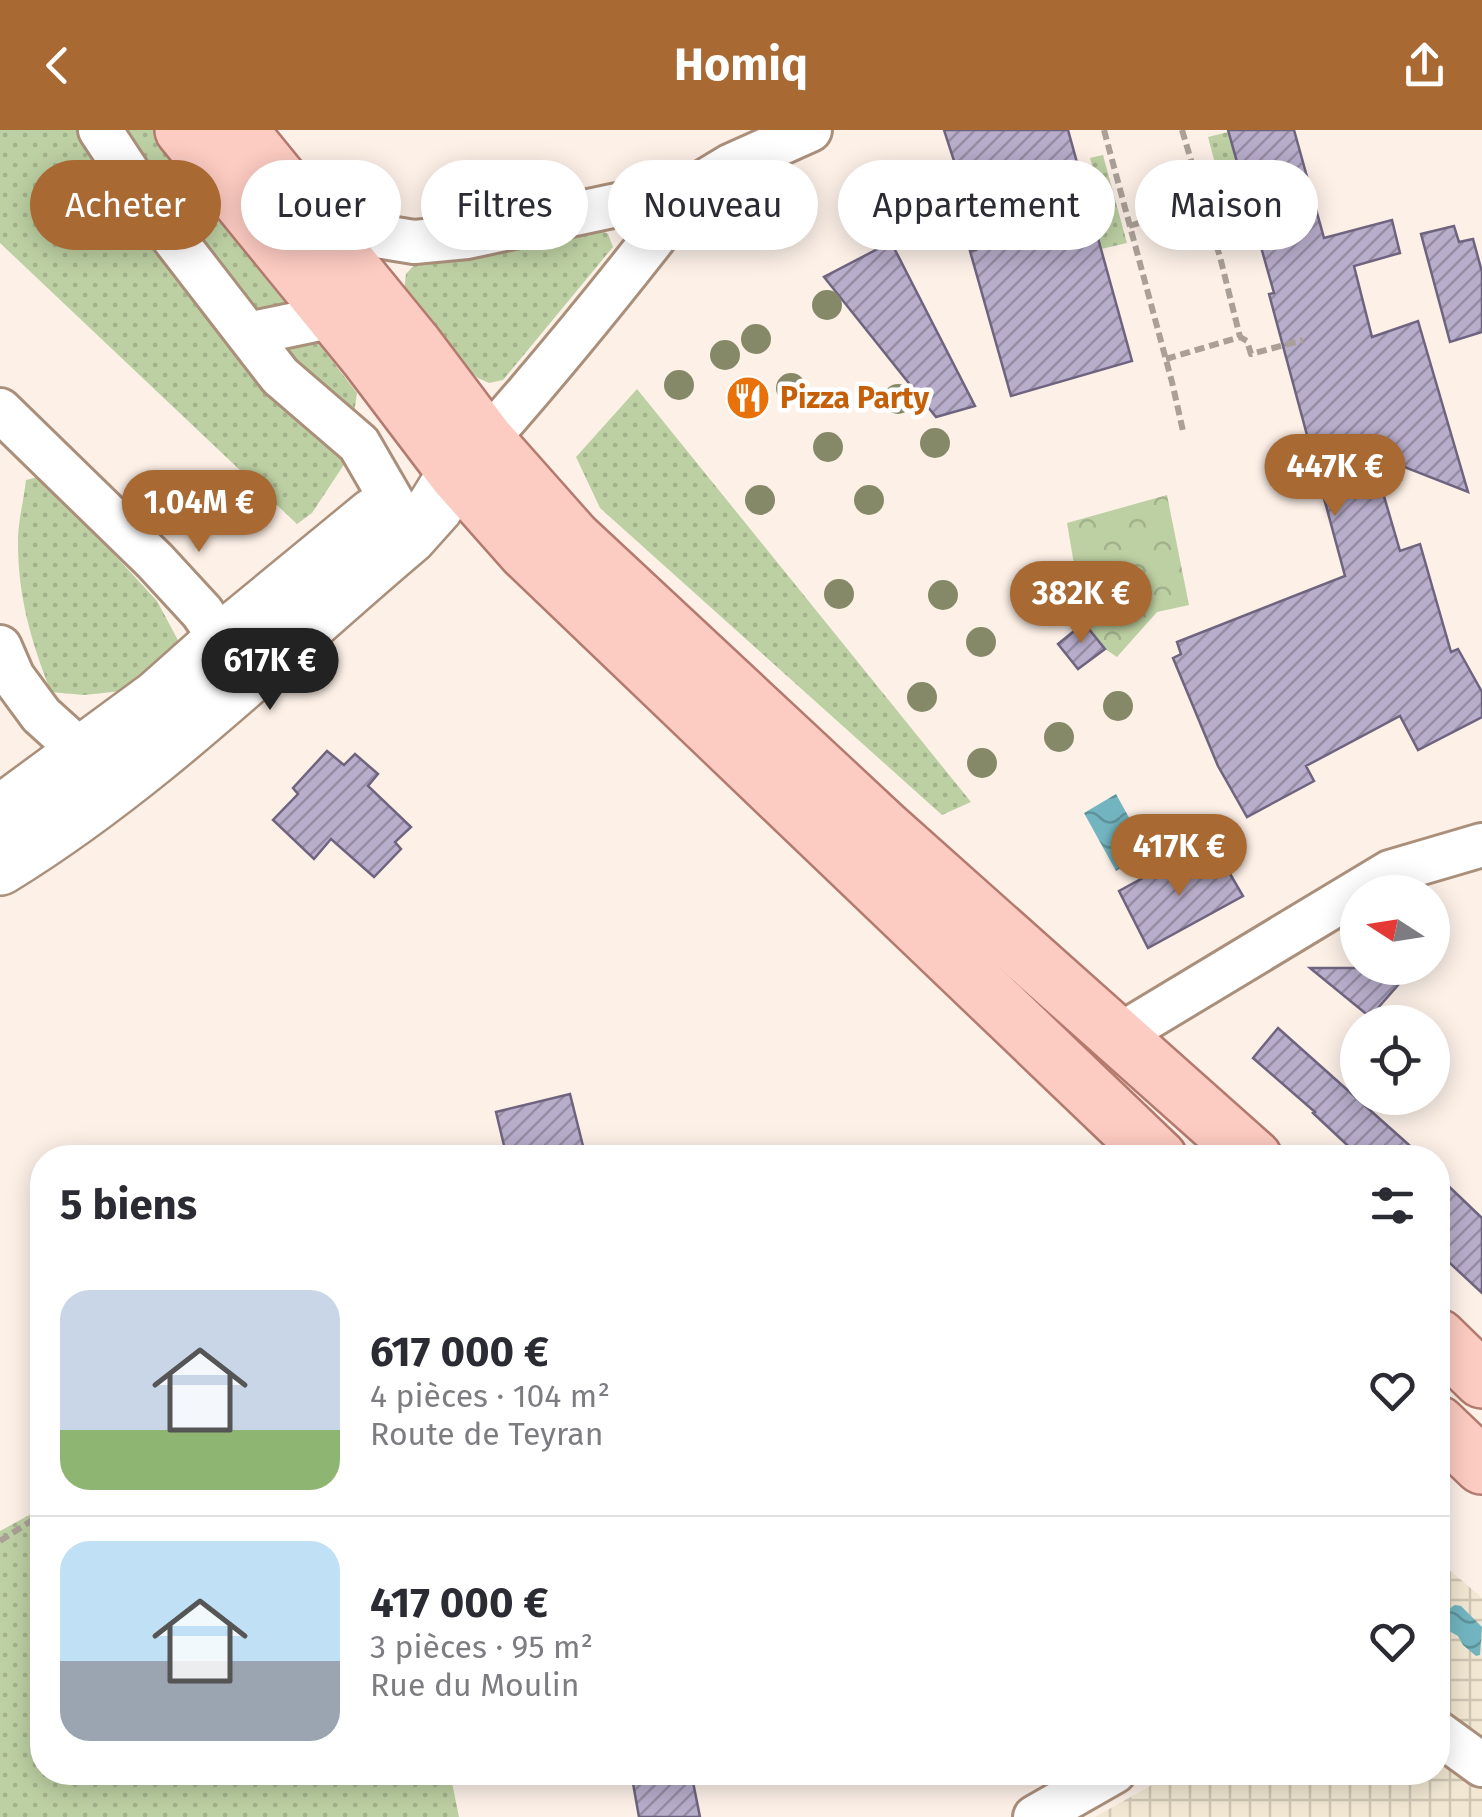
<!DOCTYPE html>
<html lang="fr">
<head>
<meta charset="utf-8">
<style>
	body { margin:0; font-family:"Fira Sans",sans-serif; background:#f2f2f3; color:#2b2b33; height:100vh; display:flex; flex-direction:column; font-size:38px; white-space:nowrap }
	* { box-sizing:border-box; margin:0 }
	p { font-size:32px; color:#7c7c81 }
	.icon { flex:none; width:55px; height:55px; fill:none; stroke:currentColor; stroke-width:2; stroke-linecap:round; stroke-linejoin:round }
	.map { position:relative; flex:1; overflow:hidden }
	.drawer { position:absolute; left:30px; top:1015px; width:1420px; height:640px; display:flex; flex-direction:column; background:#fff; border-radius:40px; box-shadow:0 5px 25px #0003 }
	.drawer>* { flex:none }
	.banner { position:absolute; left:30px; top:30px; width:1422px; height:90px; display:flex; gap:20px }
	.needle { width:65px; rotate:282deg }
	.tools { position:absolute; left:1340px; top:745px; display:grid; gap:20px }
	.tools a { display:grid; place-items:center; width:110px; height:110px; border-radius:50%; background:#fff; box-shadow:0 5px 25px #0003; font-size:50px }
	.price { position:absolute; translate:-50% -85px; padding:0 22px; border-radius:35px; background:#a96932; color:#fff; font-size:32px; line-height:65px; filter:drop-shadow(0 2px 5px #0008) }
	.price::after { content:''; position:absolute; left:50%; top:60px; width:30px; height:22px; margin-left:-15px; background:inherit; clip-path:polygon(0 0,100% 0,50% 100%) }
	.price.selected { background:#222; color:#fff }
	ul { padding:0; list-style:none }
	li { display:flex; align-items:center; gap:30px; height:250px; padding:0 30px }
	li+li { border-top:2px solid #e1e1e2 }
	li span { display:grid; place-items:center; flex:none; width:280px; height:200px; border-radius:30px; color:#555 }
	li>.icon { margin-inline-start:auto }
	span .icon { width:120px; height:120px; fill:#fffc; stroke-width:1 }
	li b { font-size:42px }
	h2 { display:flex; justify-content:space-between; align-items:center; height:120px; padding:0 30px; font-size:42px }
	.chip { padding:0 35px; border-radius:45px; background:#fff; box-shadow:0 5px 25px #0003; font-size:35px; line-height:90px }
	.chip.selected { background:#a96932; color:#fff }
	header { display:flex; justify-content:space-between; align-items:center; height:130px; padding:0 30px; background:#a96932; color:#fff; font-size:45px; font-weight:700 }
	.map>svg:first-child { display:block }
	.industrial { fill:url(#industrial-grid) }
	.grass { fill:url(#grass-dots) }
	.park { fill:url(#park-crowns) }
	.water { fill:url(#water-waves) }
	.building { fill:url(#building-hatch); stroke:#6f647f; stroke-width:2.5 }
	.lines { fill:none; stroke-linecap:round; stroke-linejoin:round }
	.minor-casing { stroke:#aa8f7b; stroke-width:48 }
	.tertiary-casing { stroke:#aa8f7b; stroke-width:60 }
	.primary-casing { stroke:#b37a6d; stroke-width:60 }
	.path { stroke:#aba097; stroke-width:6; stroke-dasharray:10 5; stroke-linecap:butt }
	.minor { stroke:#fff; stroke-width:42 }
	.tertiary { stroke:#fff; stroke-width:55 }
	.primary { stroke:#fccbc2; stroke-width:55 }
	.tree { fill:#858968 }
	.labels { text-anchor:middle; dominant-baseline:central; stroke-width:9; stroke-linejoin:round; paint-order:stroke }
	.food-label { font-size:30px; font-weight:bold; fill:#c56008; stroke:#fff; text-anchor:start }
</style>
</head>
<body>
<header><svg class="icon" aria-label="back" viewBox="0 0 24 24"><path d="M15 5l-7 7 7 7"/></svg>Homiq<svg class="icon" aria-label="share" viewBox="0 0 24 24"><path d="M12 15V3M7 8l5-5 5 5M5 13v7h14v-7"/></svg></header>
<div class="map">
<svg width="1482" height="1687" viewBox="0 0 1482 1687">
	<defs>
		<pattern id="industrial-grid" width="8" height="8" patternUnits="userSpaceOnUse" patternTransform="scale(2.5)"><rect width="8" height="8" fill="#f1e7d2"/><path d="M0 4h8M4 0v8" fill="none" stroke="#cfc6b4"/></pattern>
		<pattern id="grass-dots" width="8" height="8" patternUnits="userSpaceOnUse" patternTransform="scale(2.5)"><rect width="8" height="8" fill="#bdd0a3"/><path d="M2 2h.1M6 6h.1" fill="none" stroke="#a3b28c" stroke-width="1.8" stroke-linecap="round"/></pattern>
		<pattern id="park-crowns" width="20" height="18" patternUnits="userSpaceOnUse" patternTransform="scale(2.5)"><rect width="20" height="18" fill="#bdd0a3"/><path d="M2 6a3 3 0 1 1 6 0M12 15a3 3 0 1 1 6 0" fill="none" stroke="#a3b28c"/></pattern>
		<pattern id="water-waves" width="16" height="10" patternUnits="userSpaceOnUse" patternTransform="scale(2.5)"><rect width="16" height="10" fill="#72b5c0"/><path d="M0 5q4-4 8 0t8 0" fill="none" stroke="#5e939b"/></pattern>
		<pattern id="building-hatch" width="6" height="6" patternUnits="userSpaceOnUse" patternTransform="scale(2.5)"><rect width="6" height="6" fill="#b8adcb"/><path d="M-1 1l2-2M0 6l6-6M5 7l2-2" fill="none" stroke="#968da4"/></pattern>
	</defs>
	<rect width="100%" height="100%" fill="#fcf0e7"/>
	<polygon class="industrial" points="1438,1430 1482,1468 1482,1687 1095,1687 1173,1643 1438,1642"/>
	<g class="grass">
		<polygon points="0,0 155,0 357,263 347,330 312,383 297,394 0,113"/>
		<polygon points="1228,2 1243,53 1222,60 1208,7"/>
		<polygon points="1103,25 1127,113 1101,119 1081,46 1094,42 1090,28"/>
		<polygon points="597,98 608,104 613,117 503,250 489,253 478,248 439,216 403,169 406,144 414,135"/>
		<polygon points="637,259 971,672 942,685 600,378 576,327"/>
		<path d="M42,346L157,471L180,514L132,560L84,565L51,562C30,509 17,463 18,406C19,388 24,368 26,350Z"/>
		<polygon points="42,1378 42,1642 450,1643 459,1687 0,1687 0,1401"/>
	</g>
	<polygon class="park" points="1167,365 1189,475 1157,482 1117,527 1105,519 1084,493 1067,393"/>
	<g class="water">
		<polygon points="1116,664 1148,722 1116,741 1084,683"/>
		<path d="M1455,1475L1461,1476L1482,1497L1480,1525L1476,1526L1463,1515L1458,1506L1442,1497C1441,1488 1448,1478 1455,1475Z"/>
	</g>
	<g class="building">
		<polygon points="944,0 1068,0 1132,231 1011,266 970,121 976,120 954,40 957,40"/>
		<polygon points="1228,0 1294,0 1324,108 1392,90 1400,123 1354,136 1372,207 1418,191 1468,362 1397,334 1401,350 1381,356 1400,421 1420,414 1451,522 1458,519 1482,562 1482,587 1418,620 1400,586 1306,636 1314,651 1247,687 1218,636 1173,528 1181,524 1177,512 1345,446 1269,164 1274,163"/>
		<polygon points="1454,96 1459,112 1473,109 1482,142 1482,202 1450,212 1421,104"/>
		<polygon points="891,112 975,276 936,287 824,147"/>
		<polygon points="1084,493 1105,519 1078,539 1058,514"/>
		<polygon points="327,621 344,635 355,624 378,644 368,656 411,697 395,712 401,719 374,747 331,709 314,729 273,690 298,664 293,658"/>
		<polygon points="1219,725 1243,766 1148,818 1119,761 1163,737 1173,752"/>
		<polygon points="1310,838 1413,838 1370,887"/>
		<polygon points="1278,898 1418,1023 1411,1022 1417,1028 1361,1028 1313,983 1315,982 1253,928"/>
		<polygon points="570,964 586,1028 507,1028 496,982"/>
		<polygon points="1438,1046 1482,1088 1482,1163 1438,1122"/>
		<polygon points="631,1642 691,1642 700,1687 639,1687"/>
	</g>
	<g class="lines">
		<defs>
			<g id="minor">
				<polyline points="100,0 161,92 280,246 359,314 392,371"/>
				<polyline points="308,87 329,95 371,105 414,112 467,107 692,59 730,36 810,0"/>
				<polyline points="248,204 334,186"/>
				<polyline points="0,280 155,431 202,482 222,511 221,539"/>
				<path d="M467,332C546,244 620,153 692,59"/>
				<polyline points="0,517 13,547 41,585 83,623 113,627"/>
				<polyline points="1118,906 1390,742 1482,715"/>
				<polyline points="1438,1603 1482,1635"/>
				<polyline points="1035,1687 1114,1642"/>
			</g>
			<g id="tertiary">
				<polyline points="0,684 158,568 222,511 374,386"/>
				<path d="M0,737C150,645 275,519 409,406L435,377L456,343"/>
			</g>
			<g id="primary">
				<polyline points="183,0 368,227 456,343 526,422 1159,1028"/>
				<polyline points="239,0 416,217 486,310 573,408 885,699 1254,1028"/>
				<polyline points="1438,1207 1482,1250"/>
				<polyline points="1438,1294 1482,1336"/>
			</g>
		</defs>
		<use href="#minor" class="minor-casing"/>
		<use href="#tertiary" class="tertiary-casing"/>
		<use href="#primary" class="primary-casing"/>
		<g class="path">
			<polyline points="1104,0 1172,252 1183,301"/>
			<polyline points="1182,0 1220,127 1240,207"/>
			<polyline points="1129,96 1204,73"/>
			<polyline points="1166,229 1240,207 1247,211 1251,224 1303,210"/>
			<polyline points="0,1411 42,1384"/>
		</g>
		<use href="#minor" class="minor"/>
		<use href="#tertiary" class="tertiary"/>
		<use href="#primary" class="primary"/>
	</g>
	<g class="tree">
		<circle cx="942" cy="87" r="15"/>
		<circle cx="827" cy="175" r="15"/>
		<circle cx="756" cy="209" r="15"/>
		<circle cx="725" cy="225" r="15"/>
		<circle cx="679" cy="255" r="15"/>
		<circle cx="791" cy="258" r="15"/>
		<circle cx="898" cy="269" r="15"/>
		<circle cx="935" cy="313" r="15"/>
		<circle cx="828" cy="317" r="15"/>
		<circle cx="760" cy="370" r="15"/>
		<circle cx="869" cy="370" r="15"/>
		<circle cx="839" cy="464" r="15"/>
		<circle cx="943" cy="465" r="15"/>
		<circle cx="1032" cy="465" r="15"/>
		<circle cx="981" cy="512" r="15"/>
		<circle cx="922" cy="567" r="15"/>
		<circle cx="1118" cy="576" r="15"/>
		<circle cx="1059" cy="607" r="15"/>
		<circle cx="982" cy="633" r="15"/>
	</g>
	<defs>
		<symbol id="restaurant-disc" viewBox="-11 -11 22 22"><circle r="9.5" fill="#e8710a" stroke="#fff"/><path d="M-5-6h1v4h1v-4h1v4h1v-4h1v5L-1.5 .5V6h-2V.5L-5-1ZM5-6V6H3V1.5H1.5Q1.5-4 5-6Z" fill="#fff"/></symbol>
	</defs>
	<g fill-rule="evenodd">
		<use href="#restaurant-disc" x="723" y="243" width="50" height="50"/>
	</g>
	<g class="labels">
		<g class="food-label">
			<text x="780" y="268">Pizza Party</text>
		</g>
	</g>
</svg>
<div class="tools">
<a><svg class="needle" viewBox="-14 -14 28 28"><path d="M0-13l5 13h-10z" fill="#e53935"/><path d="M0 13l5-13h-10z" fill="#7c7c81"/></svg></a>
<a><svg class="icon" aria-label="locate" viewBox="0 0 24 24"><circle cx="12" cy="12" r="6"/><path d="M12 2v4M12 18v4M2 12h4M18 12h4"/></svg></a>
</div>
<b class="price" style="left:1335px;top:389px">447K €</b>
<b class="price" style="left:199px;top:425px">1.04M €</b>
<b class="price" style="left:1081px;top:516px">382K €</b>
<b class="price selected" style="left:270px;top:583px">617K €</b>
<b class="price" style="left:1179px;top:769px">417K €</b>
<div class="banner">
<a class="chip selected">Acheter</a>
<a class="chip">Louer</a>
<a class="chip">Filtres</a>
<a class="chip">Nouveau</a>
<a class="chip">Appartement</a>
<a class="chip">Maison</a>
</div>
<section class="drawer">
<h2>5 biens<svg class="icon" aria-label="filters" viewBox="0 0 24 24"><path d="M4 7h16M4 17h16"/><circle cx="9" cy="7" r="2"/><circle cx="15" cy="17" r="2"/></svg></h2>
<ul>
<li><span style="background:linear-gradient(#c9d6e8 70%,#8fb573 0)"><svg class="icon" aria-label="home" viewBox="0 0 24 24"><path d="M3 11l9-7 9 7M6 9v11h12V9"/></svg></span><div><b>617 000 €</b><p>4 pièces · 104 m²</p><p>Route de Teyran</p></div><svg class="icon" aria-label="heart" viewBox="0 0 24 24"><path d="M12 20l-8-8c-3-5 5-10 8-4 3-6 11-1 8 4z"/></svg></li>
<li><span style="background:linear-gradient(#bfe0f5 60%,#9aa5b1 0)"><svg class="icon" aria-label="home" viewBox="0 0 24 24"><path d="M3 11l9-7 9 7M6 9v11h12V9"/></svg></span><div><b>417 000 €</b><p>3 pièces · 95 m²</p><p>Rue du Moulin</p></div><svg class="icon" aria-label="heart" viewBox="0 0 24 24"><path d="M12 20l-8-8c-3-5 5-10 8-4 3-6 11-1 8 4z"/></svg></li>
</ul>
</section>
</div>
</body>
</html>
